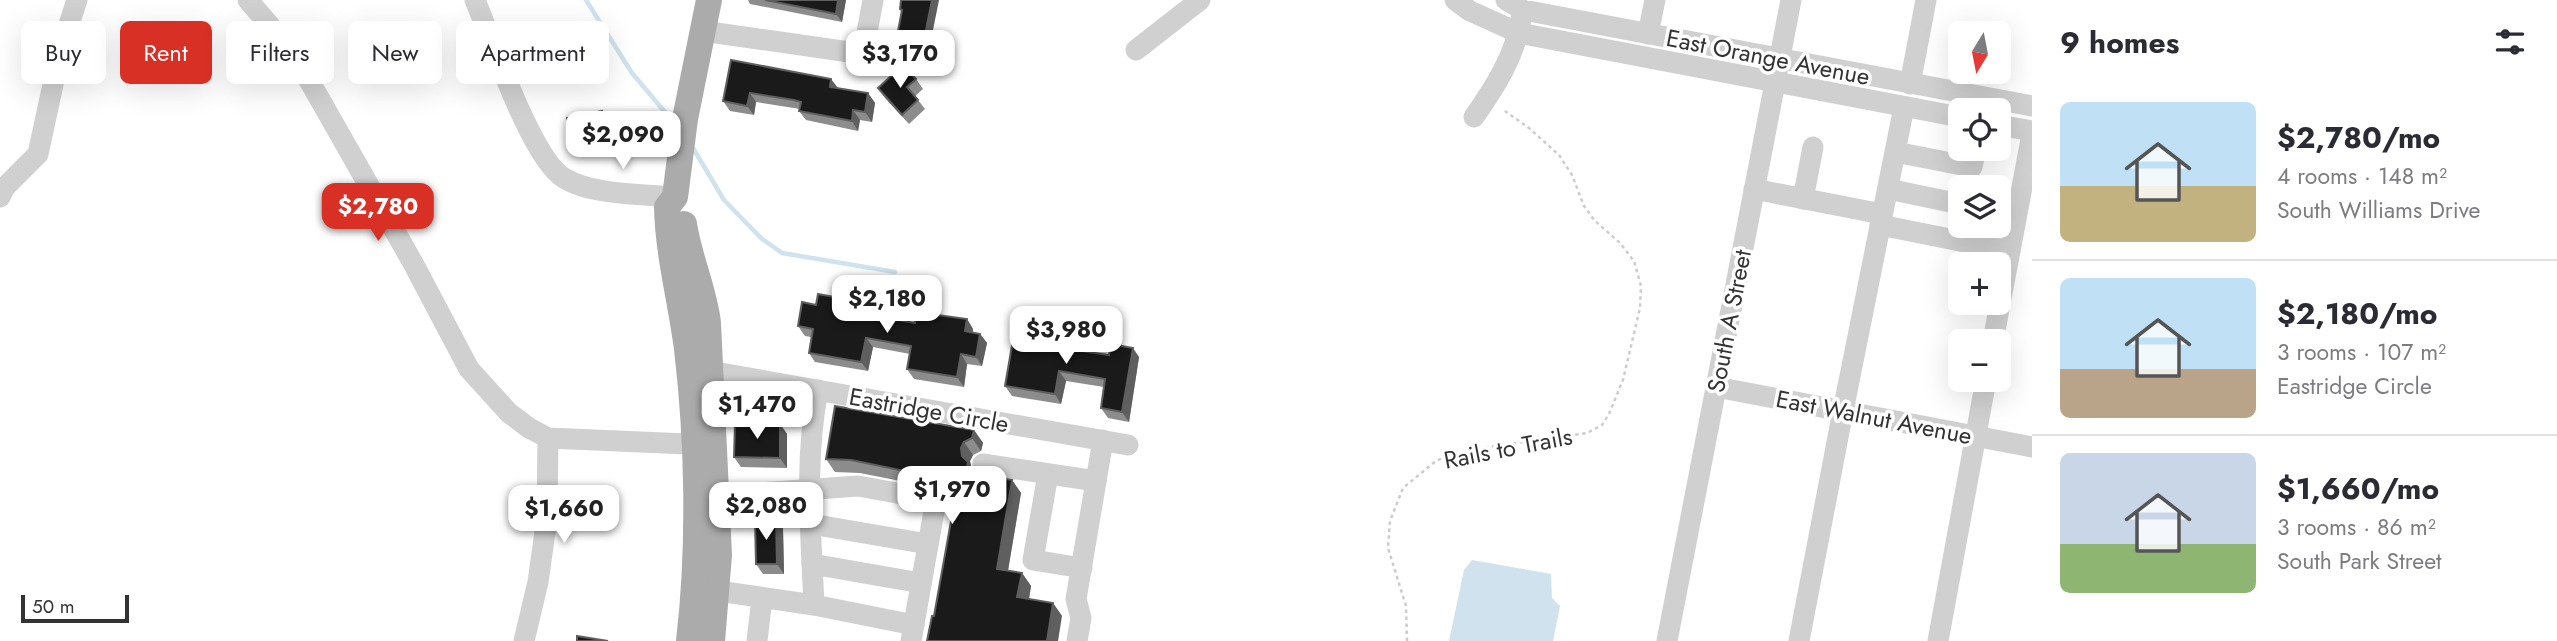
<!DOCTYPE html>
<html lang="en">
<head>
<meta charset="utf-8">
<style>
	body { margin:0; font-family:Jost,sans-serif; background:#f2f2f3; color:#2b2b33; height:100vh; display:flex; flex-direction:column; font-size:26px; white-space:nowrap }
	* { box-sizing:border-box; margin:0 }
	p { font-size:23px; color:#7c7c81 }
	.icon { flex:none; width:38px; height:38px; fill:none; stroke:currentColor; stroke-width:2; stroke-linecap:round; stroke-linejoin:round }
	.map { position:relative; flex:1; overflow:hidden }
	.details { display:flex; flex-direction:column; background:#fff; width:525px }
	.details>* { flex:none }
	.top-card { position:absolute; left:21px; top:21px; width:665px; height:63px; display:flex; gap:14px }
	.needle { width:46px; rotate:190deg }
	.fabs { position:absolute; left:1948px; top:21px; display:grid; gap:14px }
	.fabs a { display:grid; place-items:center; width:63px; height:63px; border-radius:10px; background:#fff; box-shadow:0 7px 28px #0002; font-size:35px }
	.scale { position:absolute; left:21px; bottom:18px; width:108px; box-sizing:border-box; padding-left:7px; border:4px solid #333; border-top:0; font-size:19px; line-height:24px; white-space:nowrap; color:#333; -webkit-text-stroke:5px #fff; paint-order:stroke }
	.price { position:absolute; translate:-50% -60px; padding:0 16px; border-radius:14px; background:#fff; color:#222; font-size:23px; line-height:46px; filter:drop-shadow(0 2px 4px #0008) }
	.price::after { content:''; position:absolute; left:50%; top:42px; width:21px; height:16px; margin-left:-10px; background:inherit; clip-path:polygon(0 0,100% 0,50% 100%) }
	.price.active { background:#d93025; color:#fff }
	ul { padding:0; list-style:none }
	li { display:flex; align-items:center; gap:21px; height:175px; padding:0 28px }
	li+li { border-top:2px solid #e1e1e2 }
	li span { display:grid; place-items:center; flex:none; width:196px; height:140px; border-radius:10px; color:#555 }
	li>.icon { margin-inline-start:auto }
	span .icon { width:84px; height:84px; fill:#fffc; stroke-width:1 }
	li b { font-size:30px }
	h2 { display:flex; justify-content:space-between; align-items:center; height:84px; padding:0 28px; font-size:30px }
	.pill { padding:0 24px; border-radius:10px; background:#fff; box-shadow:0 7px 28px #0002; font-size:24px; line-height:63px }
	.pill.active { background:#d93025; color:#fff }
	main { display:flex; flex:1; min-height:0 }
	.map>svg:first-child { display:block }
	.water { fill:#cfe2ee }
	.lines { fill:none; stroke-linecap:round; stroke-linejoin:round }
	.stream { stroke:#cfe2ee; stroke-width:4.5 }
	.path { stroke:#cdcdcd; stroke-width:2.5; stroke-dasharray:3.5 3.5; stroke-linecap:butt }
	.minor { stroke:#d0d0d0; stroke-width:21 }
	.major { stroke:#ababab; stroke-width:26 }
	.wall { fill:#8c8c8c }
	.shaded-wall { fill:#5f5f5f }
	.building { fill:#1a1a1a; stroke:#5f5f5f; stroke-width:2 }
	.labels { text-anchor:middle; dominant-baseline:central; stroke-width:7; stroke-linejoin:round; paint-order:stroke }
	.street-label { font-size:24px; fill:#333; stroke:#fff }
</style>
</head>
<body>
<main>
<div class="map">
<svg width="2032" height="641" viewBox="0 0 2032 641">
	<rect width="100%" height="100%" fill="#fff"/>
	<polygon class="water" points="1472,560 1551,574 1552,598 1560,606 1553,641 1449,641 1464,570"/>
	<g class="lines">
		<g class="stream">
			<polyline points="586,0 632,73 675,124"/>
			<polyline points="693,148 724,200 761,238 782,253 895,272"/>
		</g>
		<polyline class="path" points="1407,641 1406,606 1388,548 1390,521 1403,488 1437,460 1494,446 1587,433 1602,425 1609,414 1623,380 1640,308 1641,286 1634,261 1620,243 1595,221 1584,206 1572,175 1559,155 1529,128 1502,109"/>
		<g class="minor">
			<polyline points="248,0 294,54 413,263 469,369 509,413 529,428 548,438 710,445"/>
			<path d="M475,0C491,38 532,160 564,178C591,195 643,194 675,197"/>
			<polyline points="1455,0 1470,11 1519,33 1960,117"/>
			<polyline points="1506,0 1523,10 2032,106"/>
			<polyline points="703,31 863,54 873,0"/>
			<polyline points="1648,34 1655,0"/>
			<polyline points="1136,50 1200,0"/>
			<polyline points="1910,84 1926,0"/>
			<path d="M1474,117C1495,87 1515,56 1521,19"/>
			<polyline points="1998,125 2032,131"/>
			<polyline points="1895,152 1972,167 1976,149"/>
			<polyline points="1754,189 1882,214"/>
			<polyline points="1888,189 1960,204"/>
			<polyline points="0,197 5,187 38,154 60,52 77,0"/>
			<polyline points="1803,199 1813,147"/>
			<polyline points="1880,225 2010,251"/>
			<polyline points="1993,341 2032,134"/>
			<polyline points="698,369 1128,445"/>
			<polyline points="1716,387 2032,447"/>
			<polyline points="983,464 1096,481"/>
			<polyline points="1048,474 1033,560 1082,568"/>
			<polyline points="718,496 858,486 936,500 911,641"/>
			<polyline points="811,524 928,544"/>
			<polyline points="812,564 921,583"/>
			<polyline points="718,591 814,605 914,625"/>
			<path d="M814,605C811,534 804,461 818,390"/>
			<polyline points="524,641 538,582 547,518 548,438"/>
			<polyline points="757,641 762,598"/>
			<polyline points="1077,641 1081,618 1076,599 1103,440"/>
			<polyline points="1667,641 1791,0"/>
			<polyline points="1799,641 1843,411 1904,107"/>
			<polyline points="1938,641 1986,380"/>
		</g>
		<g class="major">
			<path d="M684,224C689,258 704,289 708,323L719,555L712,641"/>
			<path d="M689,641C700,548 698,442 687,349C681,302 668,255 667,207L675,197L685,119L709,0"/>
		</g>
	</g>
	<g class="wall">
		<polygon points="748,0 846,0 842,22 750,4"/>
		<polygon points="901,0 935,38 931,61 901,55 895,47 902,13 900,9"/>
		<polygon points="731,60 838,89 868,93 875,103 872,122 860,120 858,131 806,120 799,111 800,109 756,102 754,115 730,111 723,101"/>
		<polygon points="916,79 923,89 915,96 925,109 909,124 885,98 878,88"/>
		<polygon points="607,118 611,136 575,143 570,136"/>
		<polygon points="880,313 879,316 915,323 967,319 973,329 973,332 980,334 987,343 982,366 967,364 964,387 914,379 907,369 910,354 873,347 868,371 815,362 809,353 811,337 805,336 798,326"/>
		<polygon points="1066,337 1072,346 1072,349 1109,355 1139,357 1129,422 1108,418 1101,408 1104,387 1066,381 1061,404 1012,396 1005,386"/>
		<polygon points="780,424 787,434 787,468 741,467 734,457"/>
		<polygon points="974,430 983,443 981,451 973,455 970,461 971,466 976,474 1012,480 1021,493 1008,571 1022,573 1031,586 1029,599 1053,603 1062,616 934,616 956,492 860,473 835,472 826,459"/>
		<polygon points="783,528 784,574 763,574 756,564"/>
	</g>
	<g class="shaded-wall">
		<polygon points="838,0 846,0 842,22 836,14"/>
		<polygon points="932,0 939,0 932,35 935,38 931,61 925,53 926,30"/>
		<polygon points="831,79 838,88 836,97 830,87"/>
		<polygon points="750,93 756,102 754,115 747,106"/>
		<polygon points="868,93 875,103 872,122 865,112"/>
		<polygon points="853,110 860,120 858,131 852,121"/>
		<polygon points="602,111 607,118 611,136 606,130"/>
		<polygon points="873,304 880,313 877,324 871,315"/>
		<polygon points="967,319 973,329 971,341 965,331"/>
		<polygon points="980,334 987,343 982,366 976,357"/>
		<polygon points="1066,337 1072,346 1070,357 1064,348"/>
		<polygon points="866,338 873,347 868,371 861,362"/>
		<polygon points="1133,348 1139,357 1129,422 1122,412"/>
		<polygon points="961,354 967,364 964,387 957,377"/>
		<polygon points="1059,371 1066,381 1061,404 1055,394"/>
		<polygon points="780,424 787,434 787,468 780,458"/>
		<polygon points="974,430 983,443 981,451 972,438"/>
		<polygon points="964,442 973,455 970,461 971,466 977,475 966,472 961,448"/>
		<polygon points="1012,480 1021,493 1006,582 997,569"/>
		<polygon points="776,519 783,528 784,574 777,564"/>
		<polygon points="1022,573 1031,586 1027,610 1017,597"/>
		<polygon points="1053,603 1062,616 1058,641 1047,641"/>
	</g>
	<g class="building">
		<polygon points="765,0 838,0 836,14"/>
		<polygon points="901,0 932,0 926,30 929,31 925,53 895,47 902,10 900,9"/>
		<polygon points="731,60 831,79 830,87 868,93 865,112 853,110 852,121 799,111 801,102 794,100 750,93 747,106 723,101"/>
		<polygon points="903,65 916,79 907,87 918,100 902,115 878,88"/>
		<polygon points="602,111 606,130 570,136 567,118"/>
		<polygon points="818,294 873,304 871,315 915,323 917,312 967,319 965,331 980,334 976,357 961,354 957,377 907,369 911,346 866,338 861,362 809,353 813,329 798,326 802,302 816,305"/>
		<polygon points="1015,328 1066,337 1064,348 1088,352 1109,355 1111,344 1133,348 1122,412 1101,408 1105,379 1059,371 1055,394 1005,386"/>
		<polygon points="835,406 974,430 972,438 964,442 961,448 962,456 968,462 966,472 1012,480 997,569 1022,573 1017,597 1053,603 1047,641 927,641 932,616 934,616 958,482 851,460 826,459"/>
		<polygon points="735,423 780,424 780,458 734,457"/>
		<polygon points="755,519 776,519 777,564 756,564"/>
		<polygon points="577,636 608,641 577,641"/>
	</g>
	<g class="labels">
		<g class="street-label">
			<text transform="translate(1768 57) rotate(11)">East Orange Avenue</text>
			<text transform="translate(1729 321) rotate(-79)">South A Street</text>
			<text transform="translate(929 410) rotate(10)">Eastridge Circle</text>
			<text transform="translate(1874 417) rotate(11)">East Walnut Avenue</text>
			<text transform="translate(1508 448) rotate(-11)">Rails to Trails</text>
		</g>
	</g>
</svg>
<div class="fabs">
<a><svg class="needle" viewBox="-14 -14 28 28"><path d="M0-13l5 13h-10z" fill="#e53935"/><path d="M0 13l5-13h-10z" fill="#7c7c81"/></svg></a>
<a><svg class="icon" aria-label="locate" viewBox="0 0 24 24"><circle cx="12" cy="12" r="6"/><path d="M12 2v4M12 18v4M2 12h4M18 12h4"/></svg></a>
<a><svg class="icon" aria-label="layers" viewBox="0 0 24 24"><path d="M12 4l9 5-9 5-9-5zM3 14l9 5 9-5"/></svg></a>
<a>+</a>
<a>−</a>
</div>
<div class="scale">50 m</div>
<b class="price" style="left:900px;top:90px">$3,170</b>
<b class="price" style="left:623px;top:171px">$2,090</b>
<b class="price active" style="left:378px;top:243px">$2,780</b>
<b class="price" style="left:887px;top:335px">$2,180</b>
<b class="price" style="left:1066px;top:366px">$3,980</b>
<b class="price" style="left:757px;top:441px">$1,470</b>
<b class="price" style="left:952px;top:526px">$1,970</b>
<b class="price" style="left:766px;top:542px">$2,080</b>
<b class="price" style="left:564px;top:545px">$1,660</b>
<div class="top-card">
<a class="pill">Buy</a>
<a class="pill active">Rent</a>
<a class="pill">Filters</a>
<a class="pill">New</a>
<a class="pill">Apartment</a>
</div>
</div>
<section class="details">
<h2>9 homes<svg class="icon" aria-label="filters" viewBox="0 0 24 24"><path d="M4 7h16M4 17h16"/><circle cx="9" cy="7" r="2"/><circle cx="15" cy="17" r="2"/></svg></h2>
<ul>
<li><span style="background:linear-gradient(#bfe0f5 60%,#c2b280 0)"><svg class="icon" aria-label="home" viewBox="0 0 24 24"><path d="M3 11l9-7 9 7M6 9v11h12V9"/></svg></span><div><b>$2,780/mo</b><p>4 rooms · 148 m²</p><p>South Williams Drive</p></div></li>
<li><span style="background:linear-gradient(#bfe0f5 65%,#b9a48a 0)"><svg class="icon" aria-label="home" viewBox="0 0 24 24"><path d="M3 11l9-7 9 7M6 9v11h12V9"/></svg></span><div><b>$2,180/mo</b><p>3 rooms · 107 m²</p><p>Eastridge Circle</p></div></li>
<li><span style="background:linear-gradient(#c9d6e8 65%,#8fb573 0)"><svg class="icon" aria-label="home" viewBox="0 0 24 24"><path d="M3 11l9-7 9 7M6 9v11h12V9"/></svg></span><div><b>$1,660/mo</b><p>3 rooms · 86 m²</p><p>South Park Street</p></div></li>
</ul>
</section>
</main>
</body>
</html>
